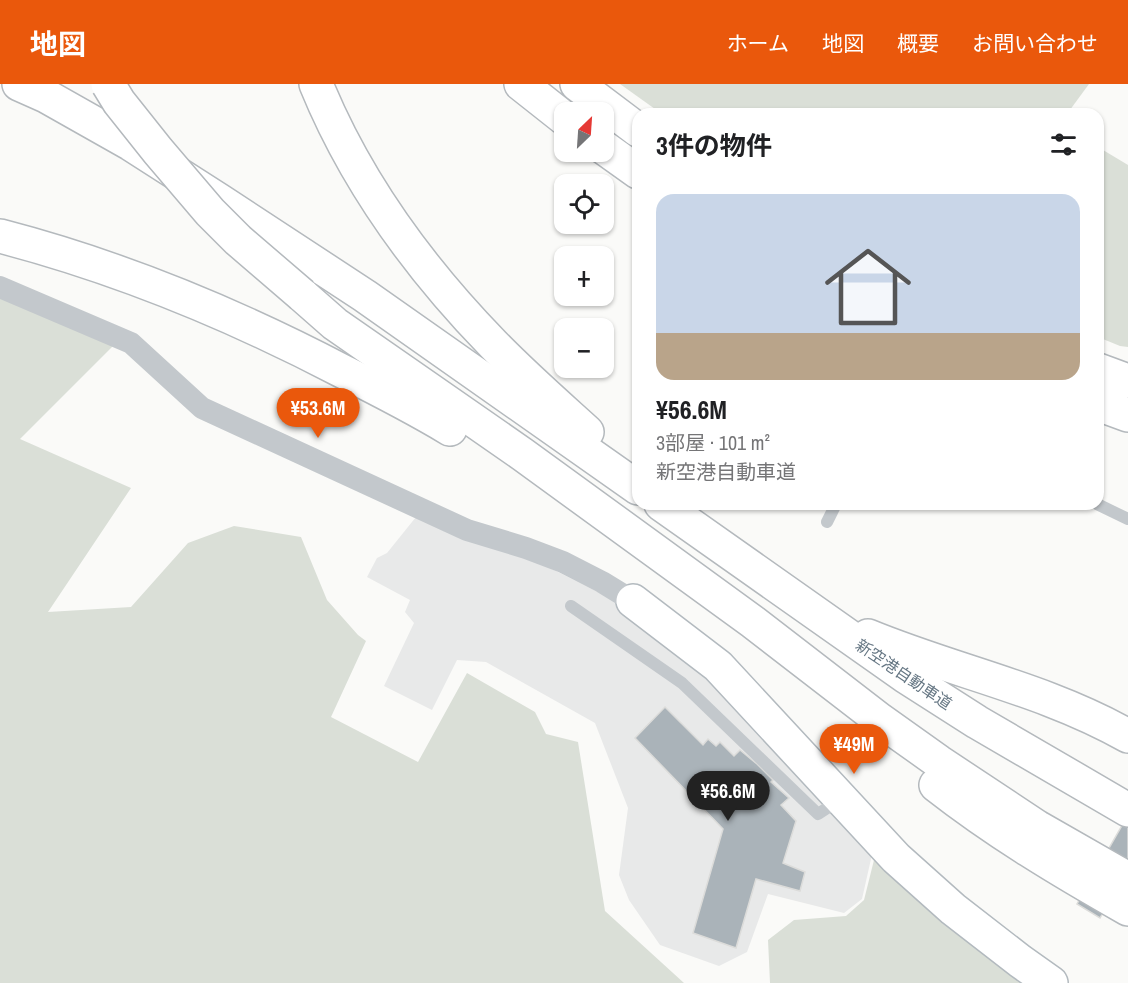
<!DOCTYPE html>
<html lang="ja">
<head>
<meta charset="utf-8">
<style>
	body { margin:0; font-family:"Archivo Narrow","Noto Sans JP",sans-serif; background:#f6f6f6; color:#202124; height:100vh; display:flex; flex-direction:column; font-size:22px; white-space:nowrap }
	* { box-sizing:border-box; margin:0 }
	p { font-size:20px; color:#757577 }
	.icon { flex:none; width:33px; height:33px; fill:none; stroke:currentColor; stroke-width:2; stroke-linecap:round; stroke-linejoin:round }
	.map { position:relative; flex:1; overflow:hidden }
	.sheet { position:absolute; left:632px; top:24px; width:472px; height:402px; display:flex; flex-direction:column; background:#fff; border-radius:18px; box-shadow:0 2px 4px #0004 }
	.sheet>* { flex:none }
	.needle { width:39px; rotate:25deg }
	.fabs { position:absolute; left:554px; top:18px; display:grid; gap:12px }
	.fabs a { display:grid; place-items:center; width:60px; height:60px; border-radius:12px; background:#fff; box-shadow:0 2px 4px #0004; font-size:30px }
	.price { position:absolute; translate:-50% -51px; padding:0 14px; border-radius:21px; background:#ea580c; color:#fff; font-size:20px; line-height:39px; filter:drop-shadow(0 2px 3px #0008) }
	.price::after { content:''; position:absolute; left:50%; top:36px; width:18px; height:14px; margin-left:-9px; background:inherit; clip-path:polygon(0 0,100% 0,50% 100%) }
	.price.selected { background:#222; color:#fff }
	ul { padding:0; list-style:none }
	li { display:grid; align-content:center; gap:12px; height:318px; padding:0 24px }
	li+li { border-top:2px solid #e0e0e0 }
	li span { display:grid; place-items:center; height:186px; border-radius:18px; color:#555 }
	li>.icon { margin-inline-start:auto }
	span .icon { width:108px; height:108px; fill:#fffc; stroke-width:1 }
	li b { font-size:26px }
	h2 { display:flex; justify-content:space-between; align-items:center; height:72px; padding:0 24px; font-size:26px }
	header { display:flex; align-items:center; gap:36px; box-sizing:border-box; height:84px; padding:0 30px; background:#ea580c; color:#fff }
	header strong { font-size:28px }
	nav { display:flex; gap:33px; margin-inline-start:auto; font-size:21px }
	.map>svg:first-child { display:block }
	.built { fill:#e8e9e9 }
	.green { fill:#dadfd7 }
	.building { fill:#aab3b9; stroke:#dcdcda; stroke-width:1.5 }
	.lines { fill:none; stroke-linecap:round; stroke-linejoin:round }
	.secondary-casing { stroke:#b3babf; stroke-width:36 }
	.highway-casing { stroke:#b4b9bd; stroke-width:36 }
	.lane { stroke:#c3c8cc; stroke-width:12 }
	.street { stroke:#c3c8cc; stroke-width:22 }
	.secondary { stroke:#fff; stroke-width:33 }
	.highway { stroke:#fff; stroke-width:33 }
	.highway-bridge-casing { stroke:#b4b9bd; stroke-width:36; stroke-linecap:butt }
	.highway-bridge { stroke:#fff; stroke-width:33 }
	.labels { text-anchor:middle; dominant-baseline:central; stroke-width:6; stroke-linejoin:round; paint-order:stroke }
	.street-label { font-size:16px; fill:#657683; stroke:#fff }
</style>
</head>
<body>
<header>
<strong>地図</strong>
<nav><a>ホーム</a><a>地図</a><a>概要</a><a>お問い合わせ</a></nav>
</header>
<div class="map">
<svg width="1128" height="899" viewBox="0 0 1128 899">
	<rect width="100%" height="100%" fill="#fafaf8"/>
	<polygon class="built" points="416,433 520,469 610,514 701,582 873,766 862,815 844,829 768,810 747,868 719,882 660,861 629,816 619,791 628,724 595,639 486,578 457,576 432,626 384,602 414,539 405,528 410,516 367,493 377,474 387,469"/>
	<g class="green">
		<polygon points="620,0 1089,0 1067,30 662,30"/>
		<polygon points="1098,63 1128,81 1128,263 1120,262 1098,253"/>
		<polygon points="0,211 114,261 20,355 131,404 48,528 131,523 188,459 234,442 301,453 327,516 358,551 366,557 331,633 418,678 467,589 535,628 546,650 578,658 605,827 684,899 0,899"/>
		<polygon points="874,776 1032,899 770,899 768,856 794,836 846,832 864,816"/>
	</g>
	<g class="building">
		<polygon points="665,623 703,661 708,655 716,662 720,658 734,672 740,666 757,680 773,696 771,698 789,714 781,721 796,737 783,779 805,788 800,807 756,795 736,864 693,849 723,745 635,654"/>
		<polygon points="1128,731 1128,785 1100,834 1077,820"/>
	</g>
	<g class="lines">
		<defs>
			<polyline id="secondary" points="633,517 718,582 896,774 953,825 1020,877 1051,899"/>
			<g id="highway">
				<polyline points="19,0 46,12 131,60 220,117 365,212 638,404"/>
				<path d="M316,0C356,98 420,185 493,260C523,291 555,319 587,348"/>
				<polyline points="521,0 564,34"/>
				<polyline points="577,0 638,46"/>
				<polyline points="603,63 638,88"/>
				<path d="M0,152C119,183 233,230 342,287C378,305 415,324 450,345"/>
				<polyline points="302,211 335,240 522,370 753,538 880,636 939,678 1037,743 1128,795"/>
				<polyline points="1098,286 1128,297"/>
				<polyline points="1098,320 1128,331"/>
				<polyline points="661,420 905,592 977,638 1128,726"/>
				<path d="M868,552C955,588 1045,605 1128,652"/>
				<path d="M936,701C996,748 1061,787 1128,825"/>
			</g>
		</defs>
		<use href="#secondary" class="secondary-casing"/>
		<use href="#highway" class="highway-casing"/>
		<g class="lane">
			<polyline points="1097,420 1128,435"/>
			<polyline points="827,438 836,420"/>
			<polyline points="571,522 682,599 818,730 841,715"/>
		</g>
		<polyline class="street" points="0,203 131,259 202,324 467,446 526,464 563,478 602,498 633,517"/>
		<use href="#secondary" class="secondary"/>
		<use href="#highway" class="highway"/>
		<defs>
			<polyline id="highway-bridge" points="108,0 119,18 158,67 210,128 238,156 302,211"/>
		</defs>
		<use href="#highway-bridge" class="highway-bridge-casing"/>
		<use href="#highway-bridge" class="highway-bridge"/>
	</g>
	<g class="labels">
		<g class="street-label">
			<text transform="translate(904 590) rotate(34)">新空港自動車道</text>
		</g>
	</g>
</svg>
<div class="fabs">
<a><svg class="needle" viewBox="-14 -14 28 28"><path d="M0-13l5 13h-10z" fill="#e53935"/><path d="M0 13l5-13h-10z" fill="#757577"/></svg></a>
<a><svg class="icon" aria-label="locate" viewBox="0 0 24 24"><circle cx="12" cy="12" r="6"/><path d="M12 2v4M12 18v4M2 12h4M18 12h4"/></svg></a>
<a>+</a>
<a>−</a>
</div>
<b class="price" style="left:318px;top:355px">¥53.6M</b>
<b class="price" style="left:854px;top:691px">¥49M</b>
<b class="price selected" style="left:728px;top:738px">¥56.6M</b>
<section class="sheet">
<h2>3件の物件<svg class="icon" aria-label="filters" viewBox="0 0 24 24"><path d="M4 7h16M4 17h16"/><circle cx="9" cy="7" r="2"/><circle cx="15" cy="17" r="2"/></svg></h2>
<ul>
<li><span style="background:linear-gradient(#c9d6e8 75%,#b9a48a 0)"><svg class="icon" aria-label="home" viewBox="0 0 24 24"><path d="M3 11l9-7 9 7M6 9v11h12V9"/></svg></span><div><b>¥56.6M</b><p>3部屋 · 101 m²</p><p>新空港自動車道</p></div></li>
</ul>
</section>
</div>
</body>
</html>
